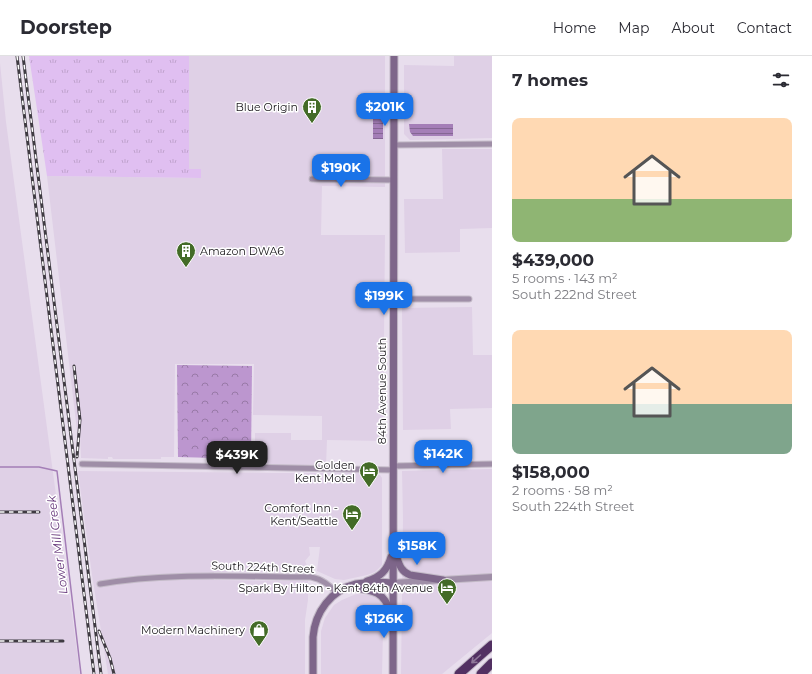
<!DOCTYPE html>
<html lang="en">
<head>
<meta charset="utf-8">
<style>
	body { margin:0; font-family:Montserrat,sans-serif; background:#f2f2f3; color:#2b2b33; height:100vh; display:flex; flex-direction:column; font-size:15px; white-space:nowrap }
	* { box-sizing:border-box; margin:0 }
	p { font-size:13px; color:#7c7c81 }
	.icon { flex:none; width:22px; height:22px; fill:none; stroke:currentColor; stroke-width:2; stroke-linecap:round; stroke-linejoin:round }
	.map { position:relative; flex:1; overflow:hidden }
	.side { display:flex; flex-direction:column; background:#fff; width:320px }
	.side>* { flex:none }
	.price { position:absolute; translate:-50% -34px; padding:0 9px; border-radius:8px; background:#1a73e8; color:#fff; font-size:13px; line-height:26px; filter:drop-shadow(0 1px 2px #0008) }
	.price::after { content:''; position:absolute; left:50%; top:24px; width:12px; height:9px; margin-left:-6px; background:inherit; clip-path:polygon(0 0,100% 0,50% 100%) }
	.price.on { background:#222; color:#fff }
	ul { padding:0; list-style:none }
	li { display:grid; align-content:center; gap:8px; height:212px; padding:0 20px }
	li span { display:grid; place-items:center; height:124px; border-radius:8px; color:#555 }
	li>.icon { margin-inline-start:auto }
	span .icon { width:72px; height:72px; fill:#fffc; stroke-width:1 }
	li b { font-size:17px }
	h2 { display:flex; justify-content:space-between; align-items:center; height:48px; padding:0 20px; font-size:17px }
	header { display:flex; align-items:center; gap:24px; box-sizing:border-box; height:56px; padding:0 20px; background:#fff; border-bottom:1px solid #e1e1e2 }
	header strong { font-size:19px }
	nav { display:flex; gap:22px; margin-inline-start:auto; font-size:14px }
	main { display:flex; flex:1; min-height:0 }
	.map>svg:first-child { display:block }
	.built { fill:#dfd0e6 }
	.grass { fill:url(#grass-tufts) }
	.forest { fill:url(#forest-crowns) }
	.water { fill:url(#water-rules) }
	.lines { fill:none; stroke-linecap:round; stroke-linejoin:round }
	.stream { stroke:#a47eb7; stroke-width:1.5 }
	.minor-casing { stroke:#c3bac7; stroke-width:7 }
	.tertiary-casing { stroke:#c3bac7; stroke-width:8 }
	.secondary-casing { stroke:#c3bac7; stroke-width:9 }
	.motorway-casing { stroke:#c3bac7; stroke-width:11 }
	.minor { stroke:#9f8ea7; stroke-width:5 }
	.tertiary { stroke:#9f8ea7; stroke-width:6 }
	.secondary { stroke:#7e668a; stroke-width:7 }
	.motorway { stroke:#523062; stroke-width:9 }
	.rail-casing { stroke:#3f3b42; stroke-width:3 }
	.rail { stroke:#fff; stroke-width:1.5; stroke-dasharray:4.5; stroke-linecap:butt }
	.oneway { stroke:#8f7899 }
	.labels { text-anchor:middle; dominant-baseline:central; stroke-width:3; stroke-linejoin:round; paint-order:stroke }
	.poi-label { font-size:11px; fill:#19161b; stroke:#fff; text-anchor:end }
	.street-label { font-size:11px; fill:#19161b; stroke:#fff }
	.water-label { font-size:12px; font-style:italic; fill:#643479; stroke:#fff }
</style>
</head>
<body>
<header>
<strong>Doorstep</strong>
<nav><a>Home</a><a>Map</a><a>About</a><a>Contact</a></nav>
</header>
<main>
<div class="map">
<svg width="492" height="618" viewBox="0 0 492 618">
	<defs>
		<pattern id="grass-tufts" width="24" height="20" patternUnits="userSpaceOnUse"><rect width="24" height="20" fill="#e0bff1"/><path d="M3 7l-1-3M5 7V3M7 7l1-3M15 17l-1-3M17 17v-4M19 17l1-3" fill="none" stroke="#c0a3ce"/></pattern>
		<pattern id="forest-crowns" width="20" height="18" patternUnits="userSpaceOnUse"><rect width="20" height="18" fill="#bc96cf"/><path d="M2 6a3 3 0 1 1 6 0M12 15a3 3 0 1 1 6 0" fill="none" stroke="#9879a7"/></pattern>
		<pattern id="water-rules" width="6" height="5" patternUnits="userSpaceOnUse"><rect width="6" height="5" fill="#a47eb7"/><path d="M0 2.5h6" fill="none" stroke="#856694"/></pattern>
	</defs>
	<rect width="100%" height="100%" fill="#e8deed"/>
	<g class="built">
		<polygon points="189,0 385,0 385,131 322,130 321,179 385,179 383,385 327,384 326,410 255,409 255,377 291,377 291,384 322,384 322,360 253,359 254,308 175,308 174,401 161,401 161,403 113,403 112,401 108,401 108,403 81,402 80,375 77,375 47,120 201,122 189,113"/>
		<polygon points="454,0 492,0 492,82 410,84 404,78 404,9 454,10"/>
		<polygon points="0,7 6,66 80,618 0,618"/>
		<polygon points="442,93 492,93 492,172 460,173 460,196 405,197 404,143 443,143"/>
		<polygon points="472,251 473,299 492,299 492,352 450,353 451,373 403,374 402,252"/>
		<polygon points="492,413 492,577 442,618 401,618 403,463 402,415"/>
		<polygon points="78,415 273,417 373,417 380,419 382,422 382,509 375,516 367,519 344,524 335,523 317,515 320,491 309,491 310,499 305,505 310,516 214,516 214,524 308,525 308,544 305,564 305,618 108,618 92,519"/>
		<polygon points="356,538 372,539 380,544 382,550 383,575 382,618 321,618 321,575 325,562 334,549 342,544"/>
	</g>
	<polygon class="grass" points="29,0 189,0 189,113 201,113 201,122 47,120"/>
	<polygon class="forest" points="177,309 252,310 251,403 178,401"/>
	<g class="water">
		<rect x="373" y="56" width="10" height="27"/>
		<polygon points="409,68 453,68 453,80 413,80 410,76"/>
	</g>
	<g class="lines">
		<polyline class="stream" points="0,411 39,411 57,415 81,618"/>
		<defs>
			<g id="minor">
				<polyline points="394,89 492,88"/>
				<polyline points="312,123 394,124"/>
				<polyline points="394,243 469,243"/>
				<polyline points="82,408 393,414"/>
				<polyline points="393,410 492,408"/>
				<path d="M100,528C169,516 241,521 311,521C322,523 329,529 337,537"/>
			</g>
			<polyline id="tertiary" points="393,527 492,521"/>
			<g id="secondary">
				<path d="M395,497C399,507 400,515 410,519L443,524"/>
				<path d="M367,525C380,521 387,515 391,501"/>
				<path d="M353,532C374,534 385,536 391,558"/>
				<path d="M313,618C313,606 313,593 313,581C315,556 331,534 356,528C368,526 381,526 393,527"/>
				<polyline points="393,618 394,0"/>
			</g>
			<g id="motorway">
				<polyline points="459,618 492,589"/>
				<polyline points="481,618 492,607"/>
			</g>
		</defs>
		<use href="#minor" class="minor-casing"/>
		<use href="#tertiary" class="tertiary-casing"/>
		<use href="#secondary" class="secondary-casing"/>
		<use href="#motorway" class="motorway-casing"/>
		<use href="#minor" class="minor"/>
		<use href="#tertiary" class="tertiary"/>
		<use href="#secondary" class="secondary"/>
		<use href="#motorway" class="motorway"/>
		<defs>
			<g id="rail">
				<polyline points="17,0 94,618"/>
				<polyline points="23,0 101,618"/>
				<polyline points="74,310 80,364 77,401"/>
				<polyline points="0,456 39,456"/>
				<polyline points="99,575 110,602 114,618"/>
				<polyline points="0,585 63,585"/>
			</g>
		</defs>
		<use href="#rail" class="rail-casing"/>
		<use href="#rail" class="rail"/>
	</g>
	<defs><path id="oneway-shaft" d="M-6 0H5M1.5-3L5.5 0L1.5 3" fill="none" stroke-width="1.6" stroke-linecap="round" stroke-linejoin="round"/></defs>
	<use class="oneway" href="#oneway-shaft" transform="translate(476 603) rotate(138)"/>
	<defs>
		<symbol id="building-pin" viewBox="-11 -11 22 30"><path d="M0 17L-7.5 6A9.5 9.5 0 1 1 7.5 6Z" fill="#436b27" stroke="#fff"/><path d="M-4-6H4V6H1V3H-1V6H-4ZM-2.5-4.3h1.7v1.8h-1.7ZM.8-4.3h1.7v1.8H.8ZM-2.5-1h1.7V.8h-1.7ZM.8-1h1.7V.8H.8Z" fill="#fff"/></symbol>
		<symbol id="hotel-pin" viewBox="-11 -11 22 30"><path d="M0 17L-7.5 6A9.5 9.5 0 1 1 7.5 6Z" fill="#436b27" stroke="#fff"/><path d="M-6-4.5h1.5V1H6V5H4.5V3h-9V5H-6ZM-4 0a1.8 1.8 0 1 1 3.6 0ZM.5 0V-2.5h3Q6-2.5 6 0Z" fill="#fff"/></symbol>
		<symbol id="shop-pin" viewBox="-11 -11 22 30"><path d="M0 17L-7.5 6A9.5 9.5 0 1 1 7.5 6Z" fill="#436b27" stroke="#fff"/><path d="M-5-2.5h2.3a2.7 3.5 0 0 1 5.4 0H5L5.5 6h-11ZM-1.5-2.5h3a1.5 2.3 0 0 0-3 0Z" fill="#fff"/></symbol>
	</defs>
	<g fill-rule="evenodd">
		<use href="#building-pin" x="301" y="40" width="22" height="30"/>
		<use href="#building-pin" x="175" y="184" width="22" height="30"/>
		<use href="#hotel-pin" x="358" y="404" width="22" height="30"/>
		<use href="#hotel-pin" x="341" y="447" width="22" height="30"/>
		<use href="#hotel-pin" x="436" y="521" width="22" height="30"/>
		<use href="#shop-pin" x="248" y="563" width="22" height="30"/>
	</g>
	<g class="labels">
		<g class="poi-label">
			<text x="298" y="51">Blue Origin</text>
			<text x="200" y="195" text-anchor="start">Amazon DWA6</text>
			<text x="355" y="409">Golden<tspan x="355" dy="13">Kent Motel</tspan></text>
			<text x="338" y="452">Comfort Inn -<tspan x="338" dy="13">Kent/Seattle</tspan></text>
			<text x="433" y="532">Spark By Hilton - Kent 84th Avenue</text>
			<text x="245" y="574">Modern Machinery</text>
		</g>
		<g class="street-label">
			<text transform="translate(382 335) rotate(-90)">84th Avenue South</text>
			<text transform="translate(263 511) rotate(2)">South 224th Street</text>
		</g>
		<g class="water-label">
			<text transform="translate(57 489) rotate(-97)">Lower Mill Creek</text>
		</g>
	</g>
</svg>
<b class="price" style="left:385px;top:71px">$201K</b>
<b class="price" style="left:341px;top:132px">$190K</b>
<b class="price" style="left:384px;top:260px">$199K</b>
<b class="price" style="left:443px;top:418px">$142K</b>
<b class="price on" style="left:237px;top:419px">$439K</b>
<b class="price" style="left:417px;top:510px">$158K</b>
<b class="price" style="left:384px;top:583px">$126K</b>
</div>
<section class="side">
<h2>7 homes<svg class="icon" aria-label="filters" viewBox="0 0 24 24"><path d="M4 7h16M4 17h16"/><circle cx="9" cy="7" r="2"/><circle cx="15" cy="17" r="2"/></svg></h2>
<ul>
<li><span style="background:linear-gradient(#ffd9b3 65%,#8fb573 0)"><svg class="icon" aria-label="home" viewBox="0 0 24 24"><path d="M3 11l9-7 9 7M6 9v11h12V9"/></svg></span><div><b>$439,000</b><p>5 rooms · 143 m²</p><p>South 222nd Street</p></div></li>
<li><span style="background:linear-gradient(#ffd9b3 60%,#7fa58c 0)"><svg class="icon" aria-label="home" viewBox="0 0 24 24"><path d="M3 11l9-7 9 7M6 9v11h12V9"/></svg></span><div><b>$158,000</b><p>2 rooms · 58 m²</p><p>South 224th Street</p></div></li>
</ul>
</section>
</main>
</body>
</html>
